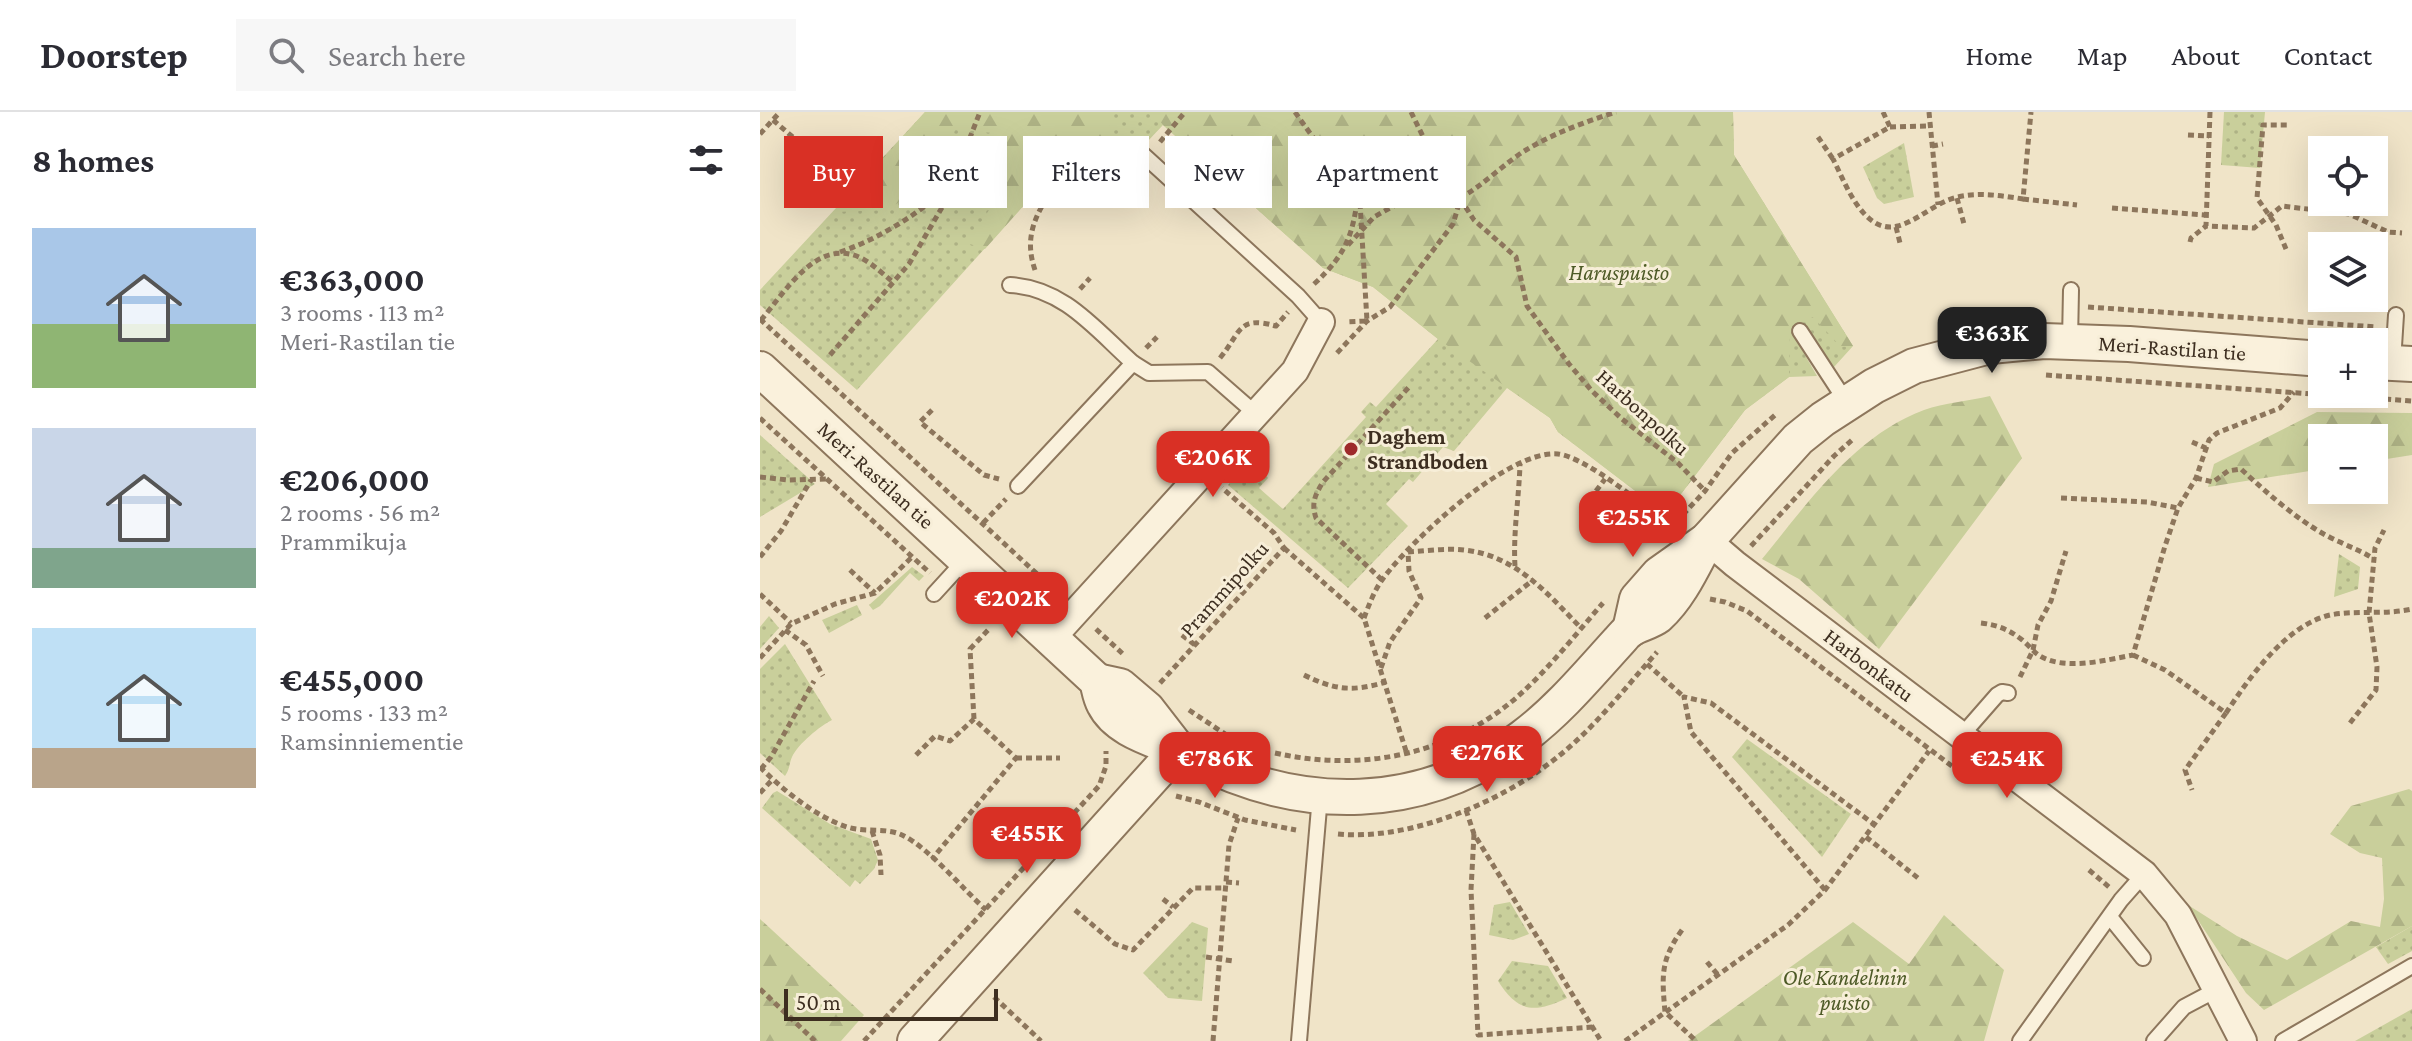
<!DOCTYPE html>
<html lang="en">
<head>
<meta charset="utf-8">
<style>
	body { margin:0; font-family:"Crimson Pro",serif; background:#f7f7f7; color:#2b2b33; height:100vh; display:flex; flex-direction:column; font-size:30px; white-space:nowrap }
	* { box-sizing:border-box; margin:0 }
	p { font-size:26px; color:#7c7c81 }
	.icon { flex:none; width:44px; height:44px; fill:none; stroke:currentColor; stroke-width:2; stroke-linecap:round; stroke-linejoin:round }
	.map { position:relative; flex:1; overflow:hidden }
	.side { display:flex; flex-direction:column; background:#fff; width:760px }
	.side>* { flex:none }
	.banner { position:absolute; left:24px; top:24px; width:760px; height:72px; display:flex; gap:16px }
	.tools { position:absolute; left:1548px; top:24px; display:grid; gap:16px }
	.tools a { display:grid; place-items:center; width:80px; height:80px; border-radius:0px; background:#fff; box-shadow:0 8px 32px #0002; font-size:40px }
	.scale { position:absolute; left:24px; bottom:20px; width:214px; box-sizing:border-box; padding-left:8px; border:4px solid #3d2e20; border-top:0; font-size:22px; line-height:28px; white-space:nowrap; color:#3d2e20; -webkit-text-stroke:6px #f7eed8; paint-order:stroke }
	.price { position:absolute; translate:-50% -68px; padding:0 18px; border-radius:16px; background:#d93025; color:#fff; font-size:26px; line-height:52px; filter:drop-shadow(0 2px 4px #0008) }
	.price::after { content:''; position:absolute; left:50%; top:48px; width:24px; height:18px; margin-left:-12px; background:inherit; clip-path:polygon(0 0,100% 0,50% 100%) }
	.price.current { background:#222; color:#fff }
	ul { padding:0; list-style:none }
	li { display:flex; align-items:center; gap:24px; height:200px; padding:0 32px }
	li span { display:grid; place-items:center; flex:none; width:224px; height:160px; border-radius:0px; color:#555 }
	li>.icon { margin-inline-start:auto }
	span .icon { width:96px; height:96px; fill:#fffc; stroke-width:1 }
	li b { font-size:34px }
	h2 { display:flex; justify-content:space-between; align-items:center; height:96px; padding:0 32px; font-size:34px }
	.pill { padding:0 28px; border-radius:0px; background:#fff; box-shadow:0 8px 32px #0002; font-size:28px; line-height:72px }
	.pill.current { background:#d93025; color:#fff }
	header { display:flex; align-items:center; gap:48px; box-sizing:border-box; height:112px; padding:0 40px; background:#fff; border-bottom:2px solid #e1e1e2 }
	header strong { font-size:38px }
	nav { display:flex; gap:44px; margin-inline-start:auto; font-size:28px }
	.search { width:560px; height:72px; background:#f7f7f7; display:flex; align-items:center; gap:20px; box-sizing:border-box; padding:0 28px; border-radius:0px; color:#7c7c81; font-size:30px }
	main { display:flex; flex:1; min-height:0 }
	.map>svg:first-child { display:block }
	.grass { fill:url(#grass-dots) }
	.forest { fill:url(#forest-firs) }
	.lines { fill:none; stroke-linecap:round; stroke-linejoin:round }
	.service-casing { stroke:#8d765c; stroke-width:18 }
	.minor-casing { stroke:#8d765c; stroke-width:30 }
	.tertiary-casing { stroke:#8d765c; stroke-width:38 }
	.path { stroke:#8d765c; stroke-width:5; stroke-dasharray:6 4; stroke-linecap:butt }
	.service { stroke:#faf1dc; stroke-width:14 }
	.minor { stroke:#faf1dc; stroke-width:26 }
	.tertiary { stroke:#faf1dc; stroke-width:34 }
	.poi-dot { fill:#9e2a2b; stroke:#f7eed8; stroke-width:3 }
	.labels { text-anchor:middle; dominant-baseline:central; stroke-width:6; stroke-linejoin:round; paint-order:stroke }
	.park-label { font-size:22px; font-style:italic; fill:#4d5a26; stroke:#f7eed8 }
	.street-label { font-size:22px; fill:#3d2e20; stroke:#f7eed8 }
	.poi-label { font-size:22px; font-weight:bold; fill:#3d2e20; stroke:#f7eed8; text-anchor:start }
</style>
</head>
<body>
<header>
<strong>Doorstep</strong>
<div class="search"><svg class="icon" aria-label="search" viewBox="0 0 24 24"><circle cx="10" cy="10" r="6"/><path d="M15 15l6 6"/></svg>Search here</div>
<nav><a>Home</a><a>Map</a><a>About</a><a>Contact</a></nav>
</header>
<main>
<section class="side">
<h2>8 homes<svg class="icon" aria-label="filters" viewBox="0 0 24 24"><path d="M4 7h16M4 17h16"/><circle cx="9" cy="7" r="2"/><circle cx="15" cy="17" r="2"/></svg></h2>
<ul>
<li><span style="background:linear-gradient(#a9c7e8 60%,#8fb573 0)"><svg class="icon" aria-label="home" viewBox="0 0 24 24"><path d="M3 11l9-7 9 7M6 9v11h12V9"/></svg></span><div><b>€363,000</b><p>3 rooms · 113 m²</p><p>Meri-Rastilan tie</p></div></li>
<li><span style="background:linear-gradient(#c9d6e8 75%,#7fa58c 0)"><svg class="icon" aria-label="home" viewBox="0 0 24 24"><path d="M3 11l9-7 9 7M6 9v11h12V9"/></svg></span><div><b>€206,000</b><p>2 rooms · 56 m²</p><p>Prammikuja</p></div></li>
<li><span style="background:linear-gradient(#bfe0f5 75%,#b9a48a 0)"><svg class="icon" aria-label="home" viewBox="0 0 24 24"><path d="M3 11l9-7 9 7M6 9v11h12V9"/></svg></span><div><b>€455,000</b><p>5 rooms · 133 m²</p><p>Ramsinniementie</p></div></li>
</ul>
</section>
<div class="map">
<svg width="1652" height="929" viewBox="0 0 1652 929">
	<defs>
		<pattern id="grass-dots" width="8" height="8" patternUnits="userSpaceOnUse" patternTransform="scale(2)"><rect width="8" height="8" fill="#c9cf9b"/><path d="M2 2h.1M6 6h.1" fill="none" stroke="#aeb285" stroke-width="1.8" stroke-linecap="round"/></pattern>
		<pattern id="forest-firs" width="22" height="20" patternUnits="userSpaceOnUse" patternTransform="scale(2)"><rect width="22" height="20" fill="#c9cf9b"/><path d="M5 1l3.5 6h-7zM16 11l3.5 6h-7z" fill="#aeb285"/></pattern>
	</defs>
	<rect width="100%" height="100%" fill="#f0e4c8"/>
	<g class="grass">
		<polygon points="165,0 973,0 974,43 1093,234 1074,255 1047,215 1034,224 1057,264 1029,265 985,298 908,399 899,397 798,320 790,306 747,276 694,339 683,335 653,370 649,367 626,392 648,414 588,476 468,373 490,350 508,366 499,376 523,397 606,305 601,300 610,290 616,295 678,227 613,175 563,156 403,13 354,65 282,73 97,278 0,193 0,178"/>
		<polygon points="1464,0 1505,0 1500,56 1461,53"/>
		<polygon points="1144,31 1154,85 1124,92 1117,86 1103,55"/>
		<polygon points="0,323 55,372 0,405"/>
		<polygon points="1579,442 1600,455 1598,477 1574,485"/>
		<polygon points="152,455 164,464 159,469 150,461 120,494 113,498 109,493"/>
		<polygon points="97,493 102,503 69,521 62,508"/>
		<polygon points="9,504 19,516 0,537 0,515"/>
		<path d="M25,532L72,608C60,614 38,632 32,645C29,652 30,657 25,664L0,641V557Z"/>
		<polygon points="987,627 1091,702 1062,745 972,645"/>
		<polygon points="17,679 70,712 111,727 118,748 114,757 100,772 95,768 90,775 2,696 13,681"/>
		<polygon points="750,790 769,822 753,828 729,823 734,793"/>
		<polygon points="432,810 448,816 442,889 408,886 383,861"/>
		<polygon points="1652,814 1652,839 1628,852 1616,835"/>
		<path d="M752,849L788,854L807,886C773,902 758,900 738,869Z"/>
		<polygon points="1652,897 1652,929 1595,929"/>
	</g>
	<g class="forest">
		<polygon points="165,0 359,0 354,2 330,68 282,73 225,137 207,131 241,80 232,21 196,17 155,79 128,98 75,100"/>
		<polygon points="393,0 973,0 974,43 1093,234 1081,235 1053,205 1030,216 1029,265 985,298 908,399 899,397 798,320 790,306 678,227 613,175 563,156 403,13"/>
		<path d="M1230,284L1262,346L1119,537L1039,467L1002,447C1047,392 1094,324 1164,298C1184,291 1209,289 1230,284Z"/>
		<polygon points="1557,300 1652,301 1652,343 1614,349 1614,326 1562,326 1562,357 1448,375 1454,352"/>
		<polygon points="1649,677 1652,679 1652,814 1504,898 1486,881 1428,793 1477,824 1527,848 1591,809 1620,815 1624,787 1622,746 1600,741 1570,722 1591,694"/>
		<polygon points="1184,803 1244,858 1224,929 928,929 1093,810 1149,852"/>
		<polygon points="0,807 104,903 81,929 0,929"/>
	</g>
	<g class="lines">
		<defs>
			<g id="service">
				<polyline points="378,38 538,184 561,210"/>
				<path d="M250,173C304,176 335,217 373,251"/>
				<polyline points="1040,219 1087,291"/>
				<polyline points="1310,229 1311,178"/>
				<polyline points="1633,250 1636,203"/>
				<polyline points="258,374 373,251 389,261 448,260 496,302"/>
				<polyline points="174,482 206,447"/>
				<polyline points="1202,623 1237,583 1242,580 1248,581"/>
				<polyline points="1350,805 1383,846"/>
				<polyline points="539,929 560,684"/>
				<polyline points="1260,929 1361,788 1384,762"/>
				<polyline points="1394,929 1424,895 1458,877"/>
				<polyline points="1523,929 1652,854"/>
			</g>
			<g id="minor">
				<polyline points="947,428 975,452 1384,762 1418,803 1483,929"/>
				<polyline points="292,526 535,259 561,210"/>
			</g>
			<g id="tertiary">
				<polyline points="1614,250 1652,252"/>
				<path d="M0,257L337,569C339,576 340,585 344,592C359,622 404,629 431,644C540,702 663,701 763,625C799,598 828,563 858,530C862,526 866,520 871,517C879,512 890,510 898,504C920,484 933,454 947,428"/>
				<polyline points="870,518 877,487 899,462 947,428 1038,327 1063,307 1114,274 1154,254 1230,234 1284,229 1369,232 1562,247"/>
				<polyline points="337,569 360,574 387,597 418,637"/>
				<polyline points="155,929 418,637"/>
			</g>
		</defs>
		<use href="#service" class="service-casing"/>
		<use href="#minor" class="minor-casing"/>
		<use href="#tertiary" class="tertiary-casing"/>
		<g class="path">
			<path d="M535,0C568,48 606,96 670,88C679,87 692,88 701,85C719,77 747,49 766,38C794,21 825,10 856,0"/>
			<polyline points="651,0 673,45 714,108 756,145 767,194 809,252 832,279 862,307 918,351 945,379"/>
			<path d="M1123,0L1130,15L1073,47C1085,70 1103,123 1138,114C1156,109 1171,95 1188,88C1212,79 1238,83 1263,87L1271,0"/>
			<polyline points="1169,0 1178,93"/>
			<polyline points="1450,0 1446,114 1494,116 1522,94 1589,102 1628,120 1642,121"/>
			<polyline points="13,8 35,27"/>
			<polyline points="1130,15 1169,14"/>
			<polyline points="0,22 20,0"/>
			<polyline points="1428,23 1449,24"/>
			<polyline points="1058,25 1073,47"/>
			<polyline points="400,30 425,0"/>
			<polyline points="1172,34 1183,32"/>
			<polyline points="1197,86 1204,112"/>
			<polyline points="1263,87 1317,93"/>
			<polyline points="1352,96 1445,103"/>
			<polyline points="1136,115 1140,131"/>
			<polyline points="1430,130 1431,126 1446,114"/>
			<polyline points="588,133 614,105 644,88"/>
			<polyline points="1526,137 1516,113 1497,86 1503,13 1527,13"/>
			<path d="M80,140C121,126 158,102 191,73"/>
			<path d="M275,158C266,132 271,112 285,89"/>
			<path d="M554,172C589,140 594,119 599,73L607,209L586,210"/>
			<polyline points="320,177 330,166"/>
			<polyline points="1328,195 1617,215"/>
			<polyline points="0,207 300,483"/>
			<path d="M1,208C26,179 58,123 103,147C114,153 124,163 133,170"/>
			<polyline points="386,236 397,225"/>
			<polyline points="577,241 607,209 630,195 693,112 701,85"/>
			<polyline points="70,243 149,152 184,92 220,0"/>
			<path d="M460,246C481,221 477,203 516,214L528,200"/>
			<polyline points="1286,263 1652,289"/>
			<polyline points="172,298 160,310 224,363 239,367"/>
			<polyline points="0,306 170,461"/>
			<polyline points="1432,330 1446,336"/>
			<polyline points="0,365 28,368 67,367"/>
			<path d="M1436,366L1453,370L1468,359L1481,357C1508,382 1546,416 1580,430C1592,436 1602,439 1614,447"/>
			<polyline points="836,379 845,367"/>
			<polyline points="1301,386 1387,390 1418,396"/>
			<polyline points="916,410 945,379 972,341 1015,303"/>
			<polyline points="223,411 246,387"/>
			<polyline points="991,434 1074,344 1092,328"/>
			<polyline points="524,436 604,506 647,642"/>
			<polyline points="0,445 21,419 51,368"/>
			<path d="M755,454C753,420 759,386 760,352"/>
			<polyline points="90,458 115,481"/>
			<path d="M622,468L556,406C551,391 555,383 563,370L649,275"/>
			<polyline points="0,482 31,511"/>
			<polyline points="950,487 965,490 987,499 1213,670"/>
			<path d="M604,506C609,493 614,479 622,468C650,429 749,337 798,342C826,345 888,396 911,416"/>
			<polyline points="725,506 773,468"/>
			<path d="M1221,511C1237,513 1248,517 1261,527C1268,532 1273,540 1280,544C1305,559 1346,548 1373,543L1405,434L1418,396L1436,366L1449,328L1457,321L1520,296L1534,280"/>
			<polyline points="336,517 364,543"/>
			<polyline points="25,518 46,533 63,564"/>
			<polyline points="422,523 435,533"/>
			<polyline points="1373,543 1405,558 1466,601 1425,658 1432,678"/>
			<polyline points="0,546 31,512 75,492 115,481 152,445"/>
			<polyline points="887,552 924,585"/>
			<path d="M621,556L630,530L661,486L649,459L648,440C666,439 686,436 704,438C755,443 787,481 821,516"/>
			<path d="M544,563C575,578 592,580 626,570"/>
			<polyline points="1260,565 1273,538 1278,513 1291,489 1306,439"/>
			<polyline points="400,571 524,436 514,421 462,376"/>
			<polyline points="429,598 468,624"/>
			<path d="M1466,601C1489,566 1526,513 1570,503C1597,498 1626,503 1652,497"/>
			<polyline points="214,607 210,537 230,516"/>
			<polyline points="1590,611 1616,578 1617,555 1609,501 1615,436 1624,418"/>
			<path d="M515,641C600,660 688,644 756,586C787,559 815,523 843,491"/>
			<polyline points="156,643 175,624 190,629 214,607 256,646 172,747"/>
			<polyline points="256,646 300,646"/>
			<path d="M0,655C23,678 56,705 87,715C106,721 125,715 142,723C168,735 204,778 226,798"/>
			<polyline points="1,657 11,645 54,569"/>
			<polyline points="0,681 12,668"/>
			<polyline points="416,684 439,690 485,708 536,718"/>
			<polyline points="706,698 714,722 841,929"/>
			<polyline points="112,719 120,743 121,763"/>
			<path d="M578,722C652,729 744,689 800,643C836,614 866,575 897,540"/>
			<polyline points="714,722 711,778 718,923 833,915"/>
			<polyline points="1106,725 1158,766"/>
			<polyline points="1329,758 1349,775"/>
			<polyline points="466,770 479,771"/>
			<polyline points="1065,778 931,620 924,585 951,591 1115,713"/>
			<polyline points="403,787 413,795"/>
			<polyline points="315,798 355,832 373,838 433,776 465,776"/>
			<path d="M922,818C900,848 902,865 905,900L936,929"/>
			<polyline points="446,845 473,849"/>
			<polyline points="947,850 958,863"/>
			<polyline points="0,877 55,929"/>
			<polyline points="234,885 281,929"/>
			<polyline points="104,929 339,674 346,654 346,639"/>
			<polyline points="453,929 469,733 478,706"/>
			<polyline points="865,929 1028,813 1065,778 1169,639"/>
		</g>
		<use href="#service" class="service"/>
		<use href="#minor" class="minor"/>
		<use href="#tertiary" class="tertiary"/>
	</g>
	<circle class="poi-dot" cx="591" cy="337" r="8"/>
	<g class="labels">
		<g class="park-label">
			<text x="859" y="160">Haruspuisto</text>
			<text x="1085" y="865">Ole Kandelinin<tspan x="1085" dy="25">puisto</tspan></text>
		</g>
		<g class="street-label">
			<text transform="translate(1412 236) rotate(4)">Meri-Rastilan tie</text>
			<text transform="translate(883 300) rotate(42)">Harbonpolku</text>
			<text transform="translate(116 363) rotate(42)">Meri-Rastilan tie</text>
			<text transform="translate(464 477) rotate(-48)">Prammipolku</text>
			<text transform="translate(1109 553) rotate(37)">Harbonkatu</text>
		</g>
		<g class="poi-label">
			<text x="607" y="324">Daghem<tspan x="607" dy="25">Strandboden</tspan></text>
		</g>
	</g>
</svg>
<div class="tools">
<a><svg class="icon" aria-label="locate" viewBox="0 0 24 24"><circle cx="12" cy="12" r="6"/><path d="M12 2v4M12 18v4M2 12h4M18 12h4"/></svg></a>
<a><svg class="icon" aria-label="layers" viewBox="0 0 24 24"><path d="M12 4l9 5-9 5-9-5zM3 14l9 5 9-5"/></svg></a>
<a>+</a>
<a>−</a>
</div>
<div class="scale">50 m</div>
<b class="price current" style="left:1232px;top:263px">€363K</b>
<b class="price" style="left:453px;top:387px">€206K</b>
<b class="price" style="left:873px;top:447px">€255K</b>
<b class="price" style="left:252px;top:528px">€202K</b>
<b class="price" style="left:727px;top:682px">€276K</b>
<b class="price" style="left:455px;top:688px">€786K</b>
<b class="price" style="left:1247px;top:688px">€254K</b>
<b class="price" style="left:267px;top:763px">€455K</b>
<div class="banner">
<a class="pill current">Buy</a>
<a class="pill">Rent</a>
<a class="pill">Filters</a>
<a class="pill">New</a>
<a class="pill">Apartment</a>
</div>
</div>
</main>
</body>
</html>
